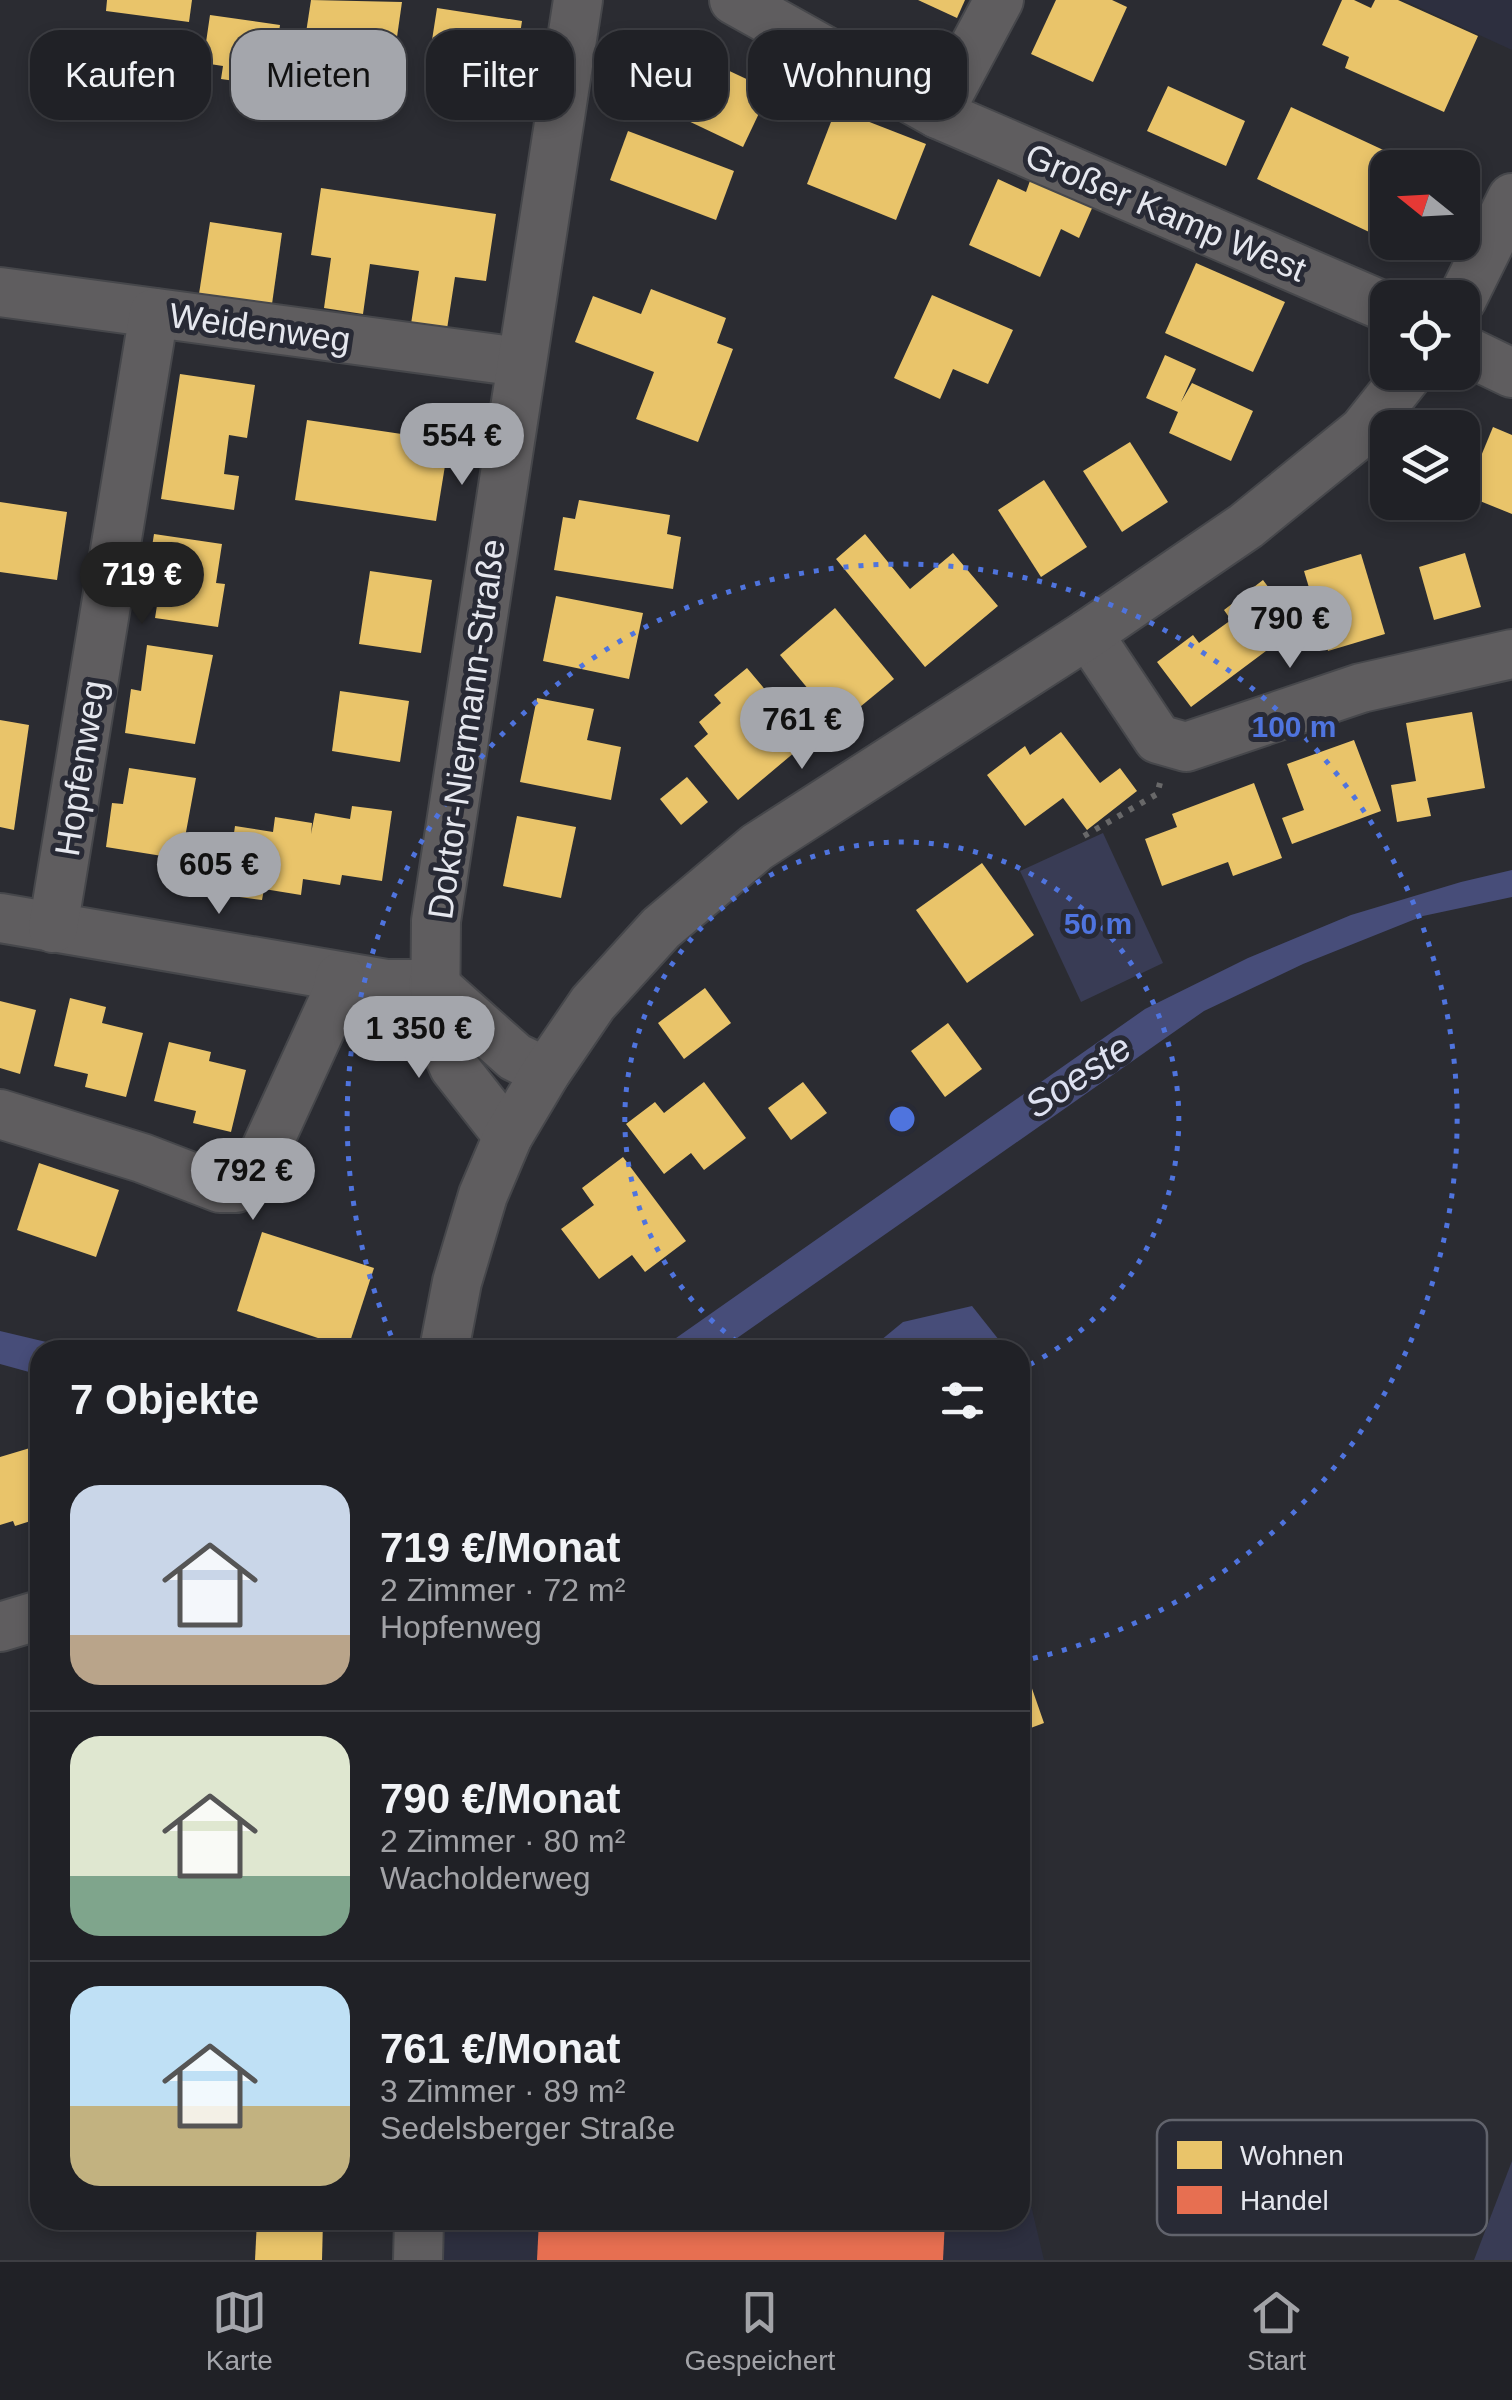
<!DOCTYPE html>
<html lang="de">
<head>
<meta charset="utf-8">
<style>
	body { margin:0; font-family:Helvetica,sans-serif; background:#28292e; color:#f1f3f6; height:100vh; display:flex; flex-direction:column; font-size:38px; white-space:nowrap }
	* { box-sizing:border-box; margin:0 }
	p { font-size:32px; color:#a2a3a7 }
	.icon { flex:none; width:55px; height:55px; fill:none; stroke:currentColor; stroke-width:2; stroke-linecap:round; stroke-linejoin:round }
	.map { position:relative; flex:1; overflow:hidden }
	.sheet { position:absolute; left:30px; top:1340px; width:1000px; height:890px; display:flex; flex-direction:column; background:#202126; border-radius:30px; box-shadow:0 5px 15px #0003,0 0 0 2px #3d3e43 }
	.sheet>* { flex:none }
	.hud { position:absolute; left:30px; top:30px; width:1000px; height:90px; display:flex; gap:20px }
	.needle { width:65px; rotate:288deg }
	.tools { position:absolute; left:1370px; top:150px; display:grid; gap:20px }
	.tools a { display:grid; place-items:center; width:110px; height:110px; border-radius:20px; background:#202126; box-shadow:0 5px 15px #0003,0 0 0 2px #3d3e43; font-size:50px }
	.price { position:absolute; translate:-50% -85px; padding:0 22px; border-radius:35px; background:#a4a6ac; color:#111; font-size:32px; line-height:65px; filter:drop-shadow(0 2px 5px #0008) }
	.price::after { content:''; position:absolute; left:50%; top:60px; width:30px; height:22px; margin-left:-15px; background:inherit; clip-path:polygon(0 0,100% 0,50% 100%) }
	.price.active { background:#222; color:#fff }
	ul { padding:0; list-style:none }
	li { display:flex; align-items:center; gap:30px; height:250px; padding:0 40px }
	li+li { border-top:2px solid #3d3e43 }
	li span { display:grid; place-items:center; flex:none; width:280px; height:200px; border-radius:30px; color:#555 }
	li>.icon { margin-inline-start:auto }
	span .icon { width:120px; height:120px; fill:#fffc; stroke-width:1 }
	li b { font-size:42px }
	h2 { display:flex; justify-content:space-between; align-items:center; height:120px; padding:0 40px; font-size:42px }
	.tag { padding:0 35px; border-radius:30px; background:#202126; box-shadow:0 5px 15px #0003,0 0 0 2px #3d3e43; font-size:35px; line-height:90px }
	.tag.active { background:#a4a6ac; color:#111 }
	.tab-bar { display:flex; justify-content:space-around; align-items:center; height:140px; border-top:2px solid #3d3e43; background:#202126; font-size:28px; color:#a2a3a7 }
	.tab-bar a { display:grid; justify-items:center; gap:5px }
	.tab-bar .active { color:#a4a6ac }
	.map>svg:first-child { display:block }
	.built { fill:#2d2f3f }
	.green { fill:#393c55 }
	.water { fill:#474d79 }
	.homes { fill:#e9c46a }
	.shops { fill:#e76f51 }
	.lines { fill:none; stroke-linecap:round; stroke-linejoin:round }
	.minor-casing { stroke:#46474b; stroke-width:52 }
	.path { stroke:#686869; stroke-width:6; stroke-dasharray:5 8; stroke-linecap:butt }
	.minor { stroke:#5f5d5f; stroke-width:48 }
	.ring { fill:none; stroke:#4f74de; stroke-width:5; stroke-dasharray:5 10 }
	.labels { text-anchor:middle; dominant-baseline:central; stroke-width:10; stroke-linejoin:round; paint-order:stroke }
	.street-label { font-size:35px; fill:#e5e7ee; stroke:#282a35 }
	.water-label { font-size:38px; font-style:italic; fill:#dee2f1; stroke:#282a35 }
	.key { fill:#282a35; stroke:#61636c; stroke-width:2.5 }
	.key-label { font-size:28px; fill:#e5e7ee }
	.centre { fill:#4f74de; stroke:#282a35; stroke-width:5 }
	.ring-label { font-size:30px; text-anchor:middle; font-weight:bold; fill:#4f74de; stroke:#282a35; stroke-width:10; stroke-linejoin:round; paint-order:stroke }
</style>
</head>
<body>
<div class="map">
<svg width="1512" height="2260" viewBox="0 0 1512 2260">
	<rect width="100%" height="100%" fill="#2b2c32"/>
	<g class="built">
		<polygon points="1403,0 1512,0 1512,50"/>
		<polygon points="1020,2159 1044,2260 441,2260 442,2220 1020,2220"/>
	</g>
	<g class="green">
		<polygon points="1103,833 1163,963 1081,1002 1020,871"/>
		<polygon points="1512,2161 1512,2260 1474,2260"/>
	</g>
	<g class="water">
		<polygon points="1512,870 1512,897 1423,916 1303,964 1204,1011 720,1350 659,1350 1145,1009 1248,958 1351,915 1461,882"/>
		<polygon points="972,1306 999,1340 1004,1350 869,1350 903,1322"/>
		<polygon points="0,1331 80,1350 40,1350 40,1375 0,1364"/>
	</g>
	<g class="homes">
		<polygon points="107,0 192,0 189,22 106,11"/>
		<polygon points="311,0 402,2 392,72 302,59"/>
		<polygon points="918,0 965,0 957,18"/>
		<polygon points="1056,0 1112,0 1127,7 1093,82 1031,54"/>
		<polygon points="1342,0 1354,0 1371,8 1375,0 1398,0 1478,36 1444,112 1345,68 1349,57 1322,45"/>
		<polygon points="437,8 522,21 512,85 427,72"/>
		<polygon points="210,15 280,25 273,74 263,72 262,85 221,79 223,66 203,63"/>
		<polygon points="689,52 770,90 743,147 661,108"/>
		<polygon points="1168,86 1245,121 1226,166 1147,131"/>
		<polygon points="1291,107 1422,168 1388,168 1388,231 1384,239 1257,179"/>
		<polygon points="836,109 926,144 896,220 807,184"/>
		<polygon points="628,131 734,171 716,220 610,180"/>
		<polygon points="1031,178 1093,206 1079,238 1061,229 1040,277 969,245 998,179 1026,192"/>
		<polygon points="321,188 496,214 486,281 455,277 447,329 411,324 419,271 370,264 363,314 324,308 331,258 311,255"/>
		<polygon points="210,222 282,233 272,304 199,294"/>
		<polygon points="1196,263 1285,302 1253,372 1165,333"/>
		<polygon points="651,289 726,318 717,343 733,349 698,442 636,419 654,372 575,342 593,296 641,314"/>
		<polygon points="932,295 1013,330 988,384 953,369 940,399 894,378"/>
		<polygon points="1165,355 1196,369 1181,402 1192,383 1253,411 1231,461 1169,433 1178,412 1146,398"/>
		<polygon points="180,374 255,385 247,438 229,435 224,474 239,476 234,510 161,499"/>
		<polygon points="307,420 449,441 436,521 295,500"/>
		<polygon points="1493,427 1512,435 1512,514 1465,495"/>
		<polygon points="1130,442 1168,502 1122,532 1083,471"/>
		<polygon points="1044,480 1087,547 1041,577 998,510"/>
		<polygon points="579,500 670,515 667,534 681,537 673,589 554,570 563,517 575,519"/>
		<polygon points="0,502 67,512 57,580 0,572"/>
		<polygon points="154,534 222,544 216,583 225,584 218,627 155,618 162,574 148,572"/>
		<polygon points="865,534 910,589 953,553 998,606 925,667 836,559"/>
		<polygon points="1465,553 1481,607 1434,620 1419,567"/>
		<polygon points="1361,554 1385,634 1328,651 1304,571"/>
		<polygon points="370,571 432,580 421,653 359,644"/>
		<polygon points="1263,580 1298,627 1191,707 1157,662 1193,635 1199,643 1231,620 1224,610"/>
		<polygon points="556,596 643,613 629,679 543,661"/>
		<polygon points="835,608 894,679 838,725 780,655"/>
		<polygon points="147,645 213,655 195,744 125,733 131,689 141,691"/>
		<polygon points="747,668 808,741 738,800 694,746 708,734 699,722 721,703 714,695"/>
		<polygon points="340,691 409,701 400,762 332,751"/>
		<polygon points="537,698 594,709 587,740 621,747 611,800 520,782"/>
		<polygon points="1472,712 1485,788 1427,798 1431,816 1397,822 1391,785 1416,781 1406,723"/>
		<polygon points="0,720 29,725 14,830 0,827"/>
		<polygon points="1061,732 1100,783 1120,768 1137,791 1087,830 1063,798 1025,826 987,775 1025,746 1030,755"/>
		<polygon points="1354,740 1381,811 1292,844 1282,818 1304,810 1287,764"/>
		<polygon points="129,768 196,778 181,859 106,847 112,803 123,804"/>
		<polygon points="687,777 708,802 681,825 660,799"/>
		<polygon points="1254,783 1282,858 1233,876 1228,862 1162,886 1145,839 1177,827 1172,814"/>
		<polygon points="352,806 392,811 382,881 342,875 340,885 303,879 301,895 264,889 262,900 225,895 235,826 273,832 275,817 312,823 311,834 315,813 350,819"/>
		<polygon points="517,816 576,827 561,898 503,886"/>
		<polygon points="982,863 1034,935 967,983 916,910"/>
		<polygon points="705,988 731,1023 684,1059 658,1023"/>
		<polygon points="70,998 106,1007 102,1023 143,1033 126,1097 85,1087 88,1074 54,1066"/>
		<polygon points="0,1001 36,1010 20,1074 0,1068"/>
		<polygon points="948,1023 982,1069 945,1097 911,1051"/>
		<polygon points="169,1042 211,1052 209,1061 246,1070 231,1132 193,1123 196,1111 154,1101"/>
		<polygon points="704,1082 746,1138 704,1170 691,1153 664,1174 626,1124 655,1102 664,1113"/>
		<polygon points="803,1082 827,1113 791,1140 768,1108"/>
		<polygon points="623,1157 686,1241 645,1272 632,1255 599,1279 561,1229 594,1205 582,1188"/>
		<polygon points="39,1163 119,1190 96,1257 17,1230"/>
		<polygon points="262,1232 374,1268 348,1348 237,1311"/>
		<polygon points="40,1445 40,1518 15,1526 13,1521 0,1525 0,1457"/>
		<polygon points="1020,1654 1044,1723 1020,1732"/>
		<polygon points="257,2220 323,2220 322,2260 255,2260"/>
	</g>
	<polygon class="shops" points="539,2220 945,2220 943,2260 537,2260"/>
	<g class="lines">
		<defs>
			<g id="minor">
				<polyline points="734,0 938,114 1388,308"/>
				<polyline points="938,114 999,0"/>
				<polyline points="0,292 520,362"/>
				<polyline points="1462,299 1512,198"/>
				<polyline points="1462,349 1512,373"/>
				<polyline points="1088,634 1158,739 1186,747 1361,688 1512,654"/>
				<polyline points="0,918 386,984 433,984"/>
				<polyline points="53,928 154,313"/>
				<polyline points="433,984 515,1057 546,1072"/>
				<polyline points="0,1114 142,1158 220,1188 236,1188 252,1179 337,993 340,977"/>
				<polyline points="508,1136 454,1067 435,1024 436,921 578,0"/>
				<polyline points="444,1350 457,1282 483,1195 508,1136 546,1072 593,1003 661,928 757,847 1088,634 1246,526 1363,431 1410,372"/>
				<polyline points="0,1627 40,1615"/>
				<polyline points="418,2260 419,2220"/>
			</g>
		</defs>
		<use href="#minor" class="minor-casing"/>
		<polyline class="path" points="1084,836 1157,794 1160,783"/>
		<use href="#minor" class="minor"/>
	</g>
	<g class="ring">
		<path d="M749 1350A277 277 0 1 1 1021 1369"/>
		<path d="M397 1349A555 555 0 1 1 1022 1661"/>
	</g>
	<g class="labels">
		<g class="street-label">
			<text transform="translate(1166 212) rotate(23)">Großer Kamp West</text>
			<text transform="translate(260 327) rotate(8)">Weidenweg</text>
			<text transform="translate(466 729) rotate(-82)">Doktor-Niermann-Straße</text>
			<text transform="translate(80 768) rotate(-81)">Hopfenweg</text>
		</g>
		<g class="water-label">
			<text transform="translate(1078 1076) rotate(-34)">Soeste</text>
		</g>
	</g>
	<rect x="1157" y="2120" width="330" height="115" rx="15" class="key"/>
	<rect x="1177" y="2141" width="45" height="28" fill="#e9c46a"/>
	<rect x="1177" y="2186" width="45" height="28" fill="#e76f51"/>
	<g class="key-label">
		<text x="1240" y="2165">Wohnen</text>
		<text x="1240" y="2210">Handel</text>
	</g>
	<circle cx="902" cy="1119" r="15" class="centre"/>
	<g class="ring-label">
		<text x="1294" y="737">100 m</text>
		<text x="1098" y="934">50 m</text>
	</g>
</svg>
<div class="tools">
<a><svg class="needle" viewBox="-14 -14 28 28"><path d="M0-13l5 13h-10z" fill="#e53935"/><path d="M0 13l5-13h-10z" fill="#a2a3a7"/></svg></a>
<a><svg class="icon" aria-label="locate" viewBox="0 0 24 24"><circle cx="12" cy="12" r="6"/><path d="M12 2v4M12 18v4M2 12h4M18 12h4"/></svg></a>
<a><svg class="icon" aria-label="layers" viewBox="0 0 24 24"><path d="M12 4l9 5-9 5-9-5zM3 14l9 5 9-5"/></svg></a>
</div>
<b class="price" style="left:462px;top:488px">554 €</b>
<b class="price active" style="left:142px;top:627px">719 €</b>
<b class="price" style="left:1290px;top:671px">790 €</b>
<b class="price" style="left:802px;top:772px">761 €</b>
<b class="price" style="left:219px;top:917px">605 €</b>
<b class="price" style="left:419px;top:1081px">1 350 €</b>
<b class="price" style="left:253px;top:1223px">792 €</b>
<div class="hud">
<a class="tag">Kaufen</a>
<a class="tag active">Mieten</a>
<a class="tag">Filter</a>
<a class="tag">Neu</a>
<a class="tag">Wohnung</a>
</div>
<section class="sheet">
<h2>7 Objekte<svg class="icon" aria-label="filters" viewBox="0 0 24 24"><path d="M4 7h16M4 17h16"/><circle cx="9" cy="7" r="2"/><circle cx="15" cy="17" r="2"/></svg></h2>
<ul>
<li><span style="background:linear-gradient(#c9d6e8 75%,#b9a48a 0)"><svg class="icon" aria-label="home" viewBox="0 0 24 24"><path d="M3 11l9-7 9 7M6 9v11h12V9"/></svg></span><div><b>719 €/Monat</b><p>2 Zimmer · 72 m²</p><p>Hopfenweg</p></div></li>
<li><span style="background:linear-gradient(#dfe7d0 70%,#7fa58c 0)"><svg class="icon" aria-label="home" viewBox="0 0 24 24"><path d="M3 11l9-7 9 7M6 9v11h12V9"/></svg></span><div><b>790 €/Monat</b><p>2 Zimmer · 80 m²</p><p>Wacholderweg</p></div></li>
<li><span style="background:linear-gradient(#bfe0f5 60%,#c2b280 0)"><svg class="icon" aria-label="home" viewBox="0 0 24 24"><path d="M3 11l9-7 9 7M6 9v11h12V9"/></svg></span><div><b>761 €/Monat</b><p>3 Zimmer · 89 m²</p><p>Sedelsberger Straße</p></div></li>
</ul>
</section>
</div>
<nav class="tab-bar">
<a class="active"><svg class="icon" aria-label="map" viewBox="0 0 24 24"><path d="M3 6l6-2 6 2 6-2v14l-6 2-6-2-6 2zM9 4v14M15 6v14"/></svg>Karte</a>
<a><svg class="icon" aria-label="saved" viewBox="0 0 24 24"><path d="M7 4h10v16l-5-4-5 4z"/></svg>Gespeichert</a>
<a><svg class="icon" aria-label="home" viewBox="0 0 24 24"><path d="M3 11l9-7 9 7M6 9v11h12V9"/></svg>Start</a>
</nav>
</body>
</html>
